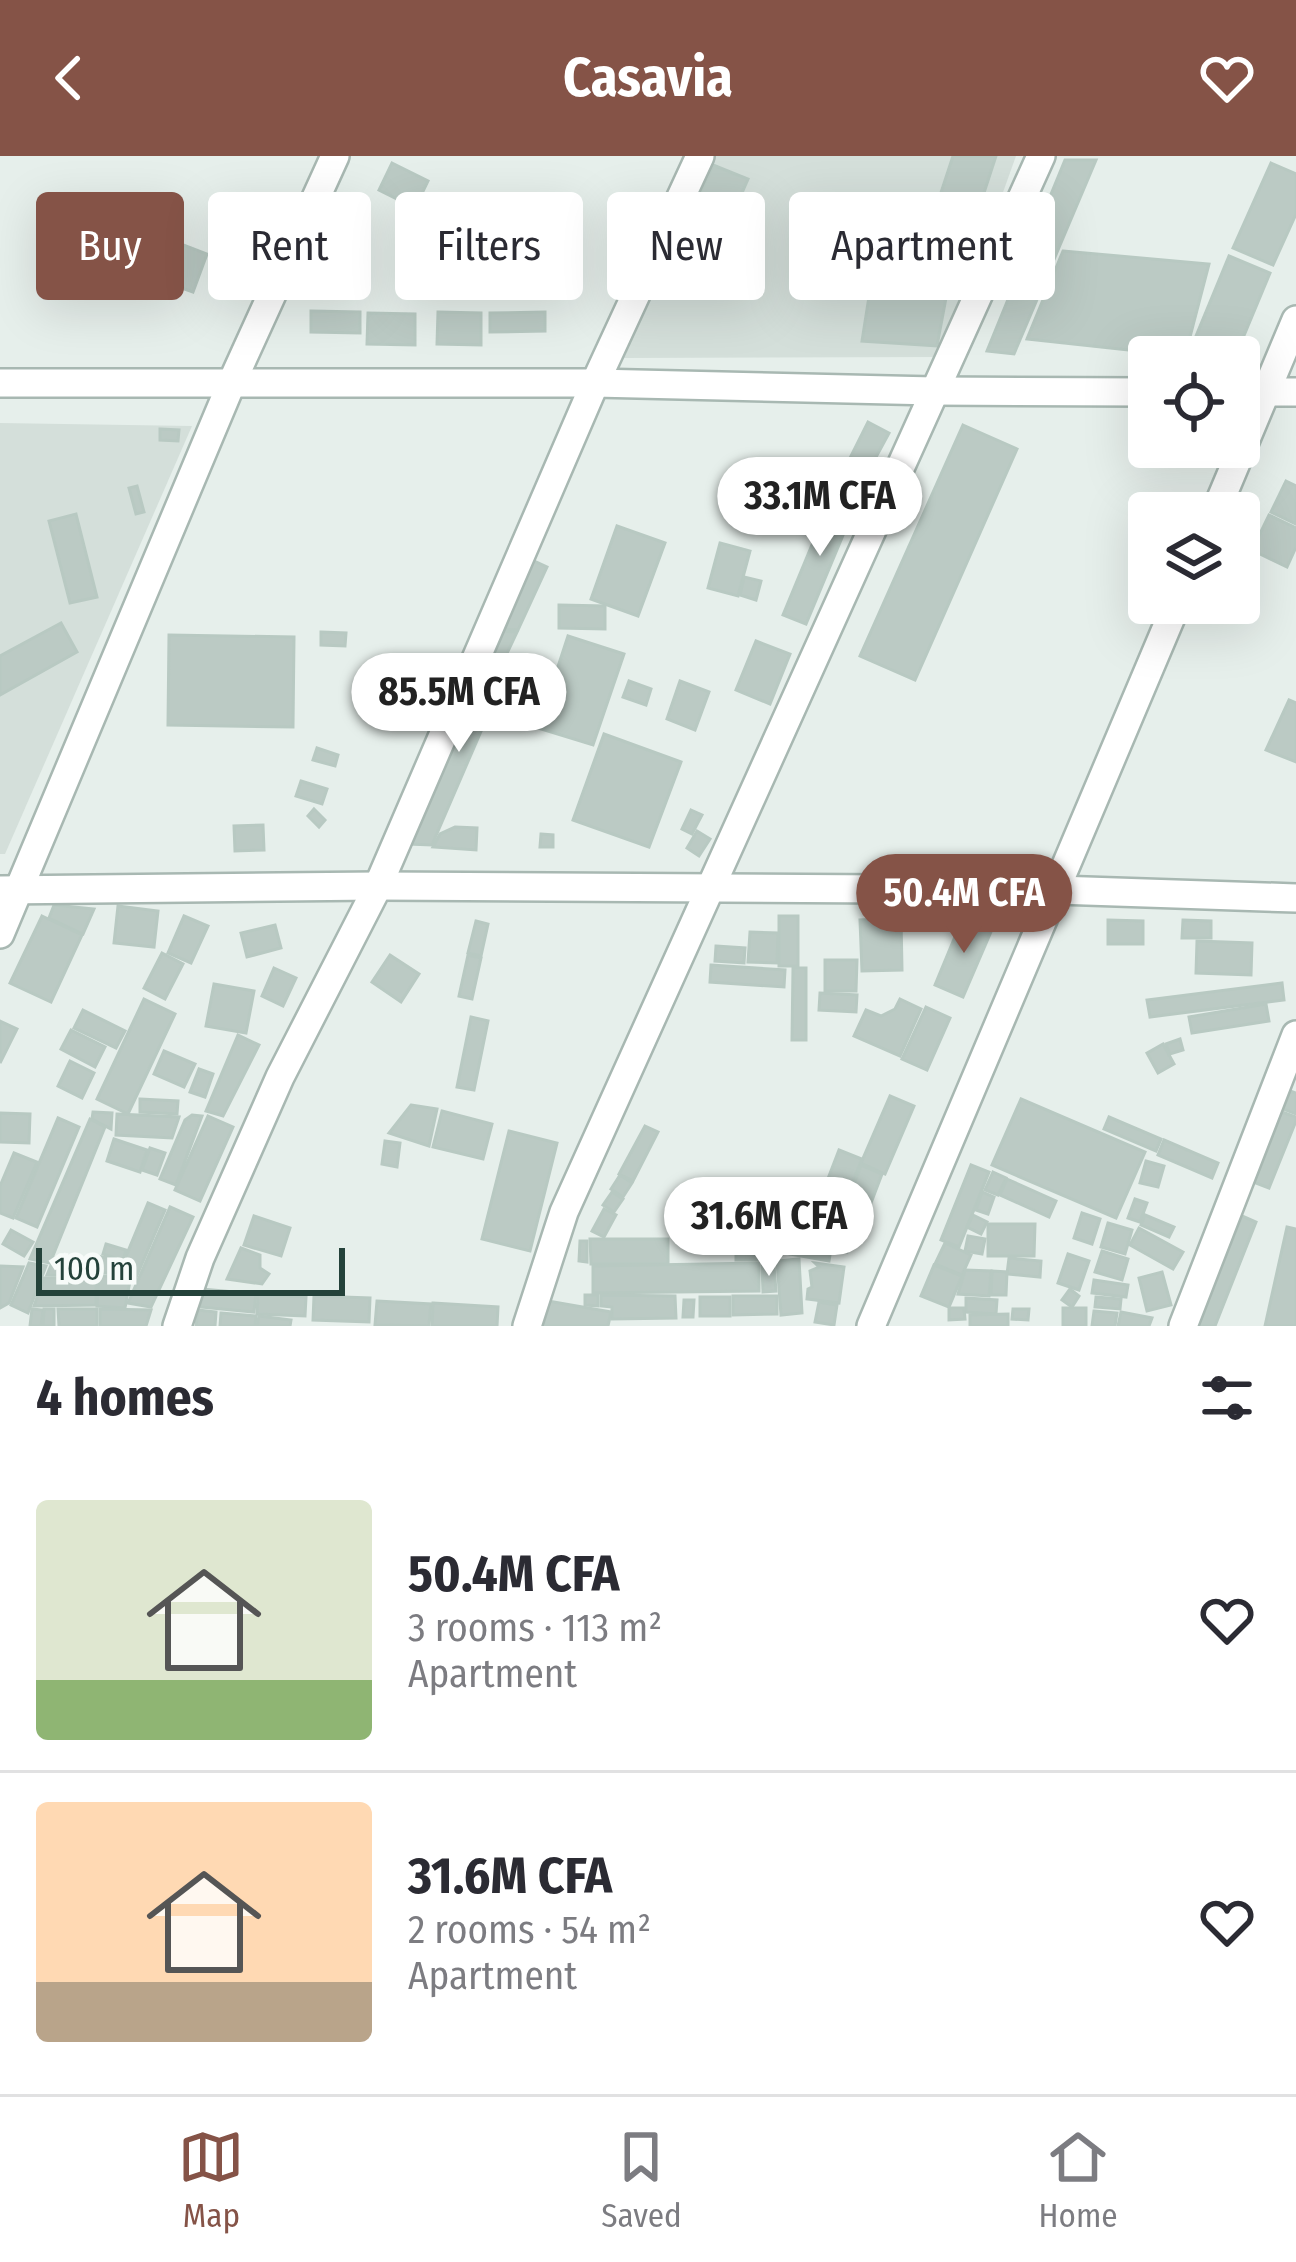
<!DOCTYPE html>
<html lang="en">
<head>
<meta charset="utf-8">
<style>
	body { margin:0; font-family:"Fira Sans Condensed",sans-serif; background:#f2f2f3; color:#2b2b33; height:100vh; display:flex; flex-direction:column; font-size:45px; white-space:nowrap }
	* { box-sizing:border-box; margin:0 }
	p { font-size:39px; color:#7c7c81 }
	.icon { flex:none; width:66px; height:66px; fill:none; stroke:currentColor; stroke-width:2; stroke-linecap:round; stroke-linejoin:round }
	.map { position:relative; height:1170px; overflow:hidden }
	.sheet { display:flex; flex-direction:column; background:#fff; flex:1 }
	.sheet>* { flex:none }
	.top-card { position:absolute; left:36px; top:36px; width:1224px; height:108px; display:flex; gap:24px }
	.fabs { position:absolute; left:1128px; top:180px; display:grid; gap:24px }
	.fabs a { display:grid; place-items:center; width:132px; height:132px; border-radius:12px; background:#fff; box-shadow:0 12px 48px #0002; font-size:60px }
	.scale { position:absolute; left:36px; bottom:30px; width:309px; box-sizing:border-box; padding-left:12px; border:6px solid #24423a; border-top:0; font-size:33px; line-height:42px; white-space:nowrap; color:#24423a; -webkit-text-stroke:9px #f7fbf9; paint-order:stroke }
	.price { position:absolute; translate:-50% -102px; padding:0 27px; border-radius:42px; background:#fff; color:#222; font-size:39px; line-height:78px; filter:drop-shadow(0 3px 6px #0008) }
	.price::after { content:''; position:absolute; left:50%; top:72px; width:36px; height:27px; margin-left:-18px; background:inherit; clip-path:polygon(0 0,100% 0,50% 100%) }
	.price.selected { background:#855347; color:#fff }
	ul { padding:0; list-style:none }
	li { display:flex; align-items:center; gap:36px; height:300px; padding:0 36px }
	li+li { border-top:3px solid #e1e1e2 }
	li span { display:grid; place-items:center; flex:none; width:336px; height:240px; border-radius:12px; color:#555 }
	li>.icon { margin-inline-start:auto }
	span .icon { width:144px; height:144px; fill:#fffc; stroke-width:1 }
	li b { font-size:51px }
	h2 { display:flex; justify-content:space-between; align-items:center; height:144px; padding:0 36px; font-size:51px }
	.pill { padding:0 42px; border-radius:12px; background:#fff; box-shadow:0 12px 48px #0002; font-size:42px; line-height:108px }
	.pill.selected { background:#855347; color:#fff }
	header { display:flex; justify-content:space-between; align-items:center; height:156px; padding:0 36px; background:#855347; color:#fff; font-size:54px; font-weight:700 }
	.tab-bar { display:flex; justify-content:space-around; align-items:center; height:168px; border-top:3px solid #e1e1e2; background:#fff; font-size:33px; color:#7c7c81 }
	.tab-bar a { display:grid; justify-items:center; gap:6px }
	.tab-bar .selected { color:#855347 }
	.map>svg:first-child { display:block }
	.built { fill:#d4dfda }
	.building { fill:#bbcac4; stroke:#b8c9c2; stroke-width:3 }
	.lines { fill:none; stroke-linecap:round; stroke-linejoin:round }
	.minor-casing { stroke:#a8b8b2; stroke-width:32 }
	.minor { stroke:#fff; stroke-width:27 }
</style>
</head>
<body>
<header><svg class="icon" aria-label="back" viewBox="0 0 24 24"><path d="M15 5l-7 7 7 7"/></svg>Casavia<svg class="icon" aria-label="heart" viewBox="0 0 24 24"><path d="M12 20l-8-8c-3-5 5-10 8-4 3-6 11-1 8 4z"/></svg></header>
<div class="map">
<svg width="1296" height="1170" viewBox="0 0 1296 1170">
	<rect width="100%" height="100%" fill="#e6efeb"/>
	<g class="built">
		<polygon points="711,0 1016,0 944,201 624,202"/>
		<polygon points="0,267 192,270 5,698 0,698"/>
	</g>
	<g class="building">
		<polygon points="953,0 996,0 950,141 911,128"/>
		<polygon points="1065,4 1096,4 1014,198 987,195"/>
		<polygon points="392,7 428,25 415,52 379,34"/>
		<polygon points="1271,7 1296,18 1296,58 1273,109 1233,92"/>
		<polygon points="713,9 748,23 711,108 676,92"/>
		<polygon points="160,80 207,98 193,136 146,119"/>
		<polygon points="1063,95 1209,108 1185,200 1027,183"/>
		<polygon points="1229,100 1270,117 1235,201 1194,185"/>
		<polygon points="871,128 946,142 937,190 862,185"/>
		<polygon points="311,155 360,156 360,177 311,176"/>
		<polygon points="438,156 481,157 481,189 437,188"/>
		<polygon points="545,156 545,175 490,176 490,157"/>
		<polygon points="368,157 415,158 415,189 367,188"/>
		<polygon points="868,266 889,277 869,314 849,304"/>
		<polygon points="963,269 1017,293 915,524 860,500"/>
		<polygon points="160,273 179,274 178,285 160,284"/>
		<polygon points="847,306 868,314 860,334 839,325"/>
		<polygon points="1286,325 1296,330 1296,368 1271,356"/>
		<polygon points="137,330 144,356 136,358 129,332"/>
		<polygon points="833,338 856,348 806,468 783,459"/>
		<polygon points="76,358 97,441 70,447 49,365"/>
		<polygon points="1269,359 1296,372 1296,391 1287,411 1252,394"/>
		<polygon points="617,370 665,387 638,460 591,443"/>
		<polygon points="720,387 750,395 738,440 708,432"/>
		<polygon points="532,404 547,411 518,474 500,473"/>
		<polygon points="744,421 761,425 756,444 740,439"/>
		<polygon points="559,449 605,450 605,473 559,472"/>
		<polygon points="61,467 77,496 0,539 0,500"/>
		<polygon points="499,475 517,476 502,508 488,502"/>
		<polygon points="321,476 346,477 345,490 321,489"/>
		<polygon points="169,479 294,481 293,571 168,569"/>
		<polygon points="568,480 624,498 593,589 538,572"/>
		<polygon points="756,485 790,498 770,548 736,534"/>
		<polygon points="487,506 507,515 432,689 409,688"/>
		<polygon points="629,525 651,533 646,549 623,541"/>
		<polygon points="680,525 709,536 695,574 667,563"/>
		<polygon points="1289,544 1296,547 1296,606 1266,594"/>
		<polygon points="604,578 681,606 649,691 573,664"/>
		<polygon points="317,592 338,599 335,610 313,604"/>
		<polygon points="301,625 327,633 322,648 296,640"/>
		<polygon points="314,653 325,664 319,671 308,660"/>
		<polygon points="691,654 702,659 692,678 682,673"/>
		<polygon points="263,669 264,694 235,695 234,670"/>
		<polygon points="455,671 477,672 476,694 433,691 440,678"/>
		<polygon points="697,675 710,683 699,700 687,692"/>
		<polygon points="541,678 553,679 553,691 540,691"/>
		<polygon points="54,749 94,753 83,778 49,762"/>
		<polygon points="118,750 158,755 154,791 114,787"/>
		<polygon points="964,759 993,771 963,841 935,829"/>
		<polygon points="42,760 82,779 51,846 10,827"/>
		<polygon points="184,760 208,770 191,807 168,797"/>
		<rect x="779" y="760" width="19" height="50"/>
		<polygon points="901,762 902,814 862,815 860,764"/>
		<polygon points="1108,764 1143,765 1143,788 1108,788"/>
		<polygon points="1183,764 1211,765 1211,782 1182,782"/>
		<polygon points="476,765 488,768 481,800 468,797"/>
		<polygon points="275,769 281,792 247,801 241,777"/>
		<polygon points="750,776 778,777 777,807 748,806"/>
		<polygon points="1197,785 1252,787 1251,819 1196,817"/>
		<polygon points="716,790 745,792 744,807 715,805"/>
		<polygon points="162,797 183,808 165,843 144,832"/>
		<polygon points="390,799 419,818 401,846 372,826"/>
		<polygon points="468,799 481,802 472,843 459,840"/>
		<polygon points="825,804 857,804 856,835 825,835"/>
		<polygon points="711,809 785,814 784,831 710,826"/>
		<polygon points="274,812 296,822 283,850 262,840"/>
		<polygon points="793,812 806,812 806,884 792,884"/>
		<polygon points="1282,827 1284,844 1150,861 1147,844"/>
		<polygon points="214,828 254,835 246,877 206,870"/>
		<polygon points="820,837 857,839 856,856 819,854"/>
		<polygon points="144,843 175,858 128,958 97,943"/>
		<polygon points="900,843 921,853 900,900 854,880 866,854 881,860 895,853"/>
		<polygon points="1266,848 1269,865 1192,877 1189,861"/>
		<polygon points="926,851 950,862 927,914 902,903"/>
		<polygon points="83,854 125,875 116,892 74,872"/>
		<polygon points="471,861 488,865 474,934 457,931"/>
		<polygon points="0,865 17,873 0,907"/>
		<polygon points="71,874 105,891 95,911 61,893"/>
		<polygon points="238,879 259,889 223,960 206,955"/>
		<polygon points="1180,883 1183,894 1170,898 1166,888"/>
		<polygon points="1163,888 1174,908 1158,917 1147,897"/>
		<polygon points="164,895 195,908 184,931 154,918"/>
		<polygon points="70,905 94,917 82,942 58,930"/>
		<polygon points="199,913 213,918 205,941 190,936"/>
		<polygon points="1290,935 1296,937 1296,958 1283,953"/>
		<polygon points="890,940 914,950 885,1018 861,1007"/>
		<polygon points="140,943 178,945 177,958 140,956"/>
		<polygon points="1021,943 1145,996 1116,1062 992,1009"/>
		<polygon points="411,949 437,953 429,990 389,977"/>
		<polygon points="442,955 492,968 483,1003 433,991"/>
		<polygon points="93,956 112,957 111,973 92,963"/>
		<polygon points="1282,956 1296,961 1296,965 1269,1032 1253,1026"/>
		<polygon points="0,957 30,958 29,987 0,986"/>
		<polygon points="117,958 179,961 172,982 116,979"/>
		<polygon points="192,959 202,960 176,1029 160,1023 185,964"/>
		<polygon points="208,960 233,971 200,1045 175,1034"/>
		<polygon points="1109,961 1161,983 1156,995 1104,973"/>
		<polygon points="58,962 79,971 37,1071 16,1062"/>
		<polygon points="90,963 105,971 50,1107 30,1103"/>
		<polygon points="645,970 658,976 633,1025 619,1018"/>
		<polygon points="509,975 557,987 530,1095 482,1083"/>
		<polygon points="114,983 147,994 140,1016 107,1005"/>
		<polygon points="1164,984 1218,1007 1212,1022 1158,999"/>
		<polygon points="385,985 400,987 397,1011 382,1008"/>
		<polygon points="150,992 165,997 157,1019 142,1014"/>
		<polygon points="839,994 862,1003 843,1050 821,1041"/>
		<polygon points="14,997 37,1006 13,1062 0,1057 0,1030"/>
		<polygon points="1146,1005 1164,1010 1158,1031 1140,1027"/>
		<polygon points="861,1009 882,1018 866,1060 845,1052"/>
		<polygon points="971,1009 989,1016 959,1091 941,1084"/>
		<polygon points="993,1016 1006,1022 998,1039 985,1034"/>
		<polygon points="620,1019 632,1027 623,1041 611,1033"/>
		<polygon points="1007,1023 1056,1045 1049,1061 1000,1039"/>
		<polygon points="719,1024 743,1036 712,1097 689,1085"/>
		<polygon points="612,1036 623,1043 614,1056 603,1049"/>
		<polygon points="982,1036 994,1041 988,1058 976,1054"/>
		<polygon points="800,1042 857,1057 847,1096 789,1081"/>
		<polygon points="1135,1043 1147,1047 1140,1066 1128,1062"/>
		<polygon points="148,1047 165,1054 135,1124 119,1117"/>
		<polygon points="170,1051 193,1061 151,1151 128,1147"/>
		<polygon points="604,1053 616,1059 604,1081 592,1075"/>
		<polygon points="1082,1057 1100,1063 1092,1088 1074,1082"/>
		<polygon points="973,1059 987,1066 981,1078 967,1071"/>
		<polygon points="1145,1059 1174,1071 1169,1081 1141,1069"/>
		<polygon points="254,1060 290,1072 281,1100 244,1089"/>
		<polygon points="1242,1060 1256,1066 1215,1170 1195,1170"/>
		<polygon points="1108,1067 1132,1074 1125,1098 1101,1091"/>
		<polygon points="988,1068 1035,1068 1034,1100 988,1100"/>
		<polygon points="1287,1071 1296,1073 1296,1170 1265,1170"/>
		<polygon points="1139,1072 1183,1096 1173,1113 1130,1089"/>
		<polygon points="11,1074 33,1086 24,1100 3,1088"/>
		<polygon points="968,1080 985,1083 982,1098 965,1095"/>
		<polygon points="590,1083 668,1083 668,1108 591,1108"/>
		<polygon points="580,1085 587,1085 587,1106 579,1105"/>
		<polygon points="792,1087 831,1093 829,1105 790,1098"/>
		<polygon points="945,1087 971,1099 962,1119 935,1108"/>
		<polygon points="106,1088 126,1094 123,1105 103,1098"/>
		<polygon points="241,1092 260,1099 260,1112 269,1118 262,1128 227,1123"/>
		<rect x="736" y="1092" width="24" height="12"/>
		<polygon points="775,1092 775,1105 763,1106 763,1093"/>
		<polygon points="1102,1095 1128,1103 1122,1124 1095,1116"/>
		<polygon points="1068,1098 1089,1105 1079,1134 1058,1127"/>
		<polygon points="97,1100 119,1104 116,1119 95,1115"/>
		<polygon points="54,1102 93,1103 93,1120 47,1119"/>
		<polygon points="1009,1102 1041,1105 1040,1121 1007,1118"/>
		<polygon points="799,1103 802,1157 781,1159 777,1105"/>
		<polygon points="29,1107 46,1110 28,1157 11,1149"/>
		<polygon points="759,1107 759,1135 593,1137 593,1110"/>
		<polygon points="815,1107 844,1111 839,1147 807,1143 808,1133 812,1131 810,1115 819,1111"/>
		<polygon points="774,1109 776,1135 763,1136 762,1110"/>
		<polygon points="934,1109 962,1120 949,1151 921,1140"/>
		<polygon points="0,1110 23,1111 9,1147 0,1152"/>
		<polygon points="965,1114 991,1115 989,1140 958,1138"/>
		<polygon points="992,1115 1007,1116 1006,1139 991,1139"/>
		<polygon points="1162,1116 1171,1149 1147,1155 1139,1122"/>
		<polygon points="99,1119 130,1125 125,1152 97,1150"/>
		<polygon points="44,1122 96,1122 96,1149 34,1150"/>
		<polygon points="1094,1124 1128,1129 1126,1141 1092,1137"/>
		<polygon points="202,1133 256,1138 254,1156 200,1151"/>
		<polygon points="1070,1133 1079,1140 1072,1151 1062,1144"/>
		<polygon points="258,1138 306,1141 305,1160 257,1158"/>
		<polygon points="585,1139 598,1139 598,1150 585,1149"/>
		<polygon points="601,1139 675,1140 676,1162 612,1163 612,1151 601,1150"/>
		<polygon points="314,1140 370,1142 369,1166 313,1164"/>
		<polygon points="733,1140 777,1140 777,1158 733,1159"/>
		<rect x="700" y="1141" width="30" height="19"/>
		<polygon points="1096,1141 1121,1143 1120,1153 1095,1151"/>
		<polygon points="966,1142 997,1144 996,1158 966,1156"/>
		<polygon points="684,1144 694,1144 693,1161 683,1161"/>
		<polygon points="377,1145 431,1148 429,1170 375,1169"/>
		<polygon points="548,1145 611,1156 608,1170 543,1170"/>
		<polygon points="819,1146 837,1149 834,1169 815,1166"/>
		<polygon points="433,1147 498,1151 497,1170 432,1170"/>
		<polygon points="949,1152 964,1152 965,1163 949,1164"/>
		<rect x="1063" y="1152" width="23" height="18"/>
		<polygon points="32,1153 43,1154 41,1170 30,1170"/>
		<polygon points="44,1153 54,1153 54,1170 43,1170"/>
		<polygon points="58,1153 97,1153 97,1170 59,1170"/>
		<polygon points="100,1153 151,1154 146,1170 100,1170"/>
		<polygon points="1013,1153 1029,1153 1028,1164 1012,1163"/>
		<polygon points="198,1154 216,1156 215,1170 196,1170"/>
		<polygon points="1094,1155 1117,1157 1115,1170 1092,1170"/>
		<polygon points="1121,1156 1152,1162 1149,1170 1118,1170"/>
		<polygon points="221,1157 256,1160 255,1170 220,1170"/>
		<polygon points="1008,1158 1008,1170 970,1170 970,1159"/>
		<polygon points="259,1160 291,1164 290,1170 257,1170"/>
	</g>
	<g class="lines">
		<defs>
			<g id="minor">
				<polyline points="0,227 595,227 934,235 1149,236"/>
				<polyline points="1239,236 1296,236"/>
				<polyline points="1215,357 1296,164"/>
				<polyline points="0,734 378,730 1057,734 1296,742"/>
				<polyline points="0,778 232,226 335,0"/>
				<polyline points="177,1170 200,1102 280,921 378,730 595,227 700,0"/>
				<polyline points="527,1170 564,1056 1041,0"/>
				<polyline points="871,1170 1177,447"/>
				<polyline points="1183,1170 1296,879"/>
			</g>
		</defs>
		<use href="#minor" class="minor-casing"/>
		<use href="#minor" class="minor"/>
	</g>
</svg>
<div class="fabs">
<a><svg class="icon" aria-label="locate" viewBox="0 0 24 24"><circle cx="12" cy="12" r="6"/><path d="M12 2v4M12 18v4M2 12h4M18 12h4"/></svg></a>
<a><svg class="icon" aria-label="layers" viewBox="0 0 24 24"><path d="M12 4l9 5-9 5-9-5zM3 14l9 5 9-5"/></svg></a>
</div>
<div class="scale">100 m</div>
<b class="price" style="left:820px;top:403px">33.1M CFA</b>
<b class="price" style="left:459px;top:599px">85.5M CFA</b>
<b class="price selected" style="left:964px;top:800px">50.4M CFA</b>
<b class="price" style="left:769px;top:1123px">31.6M CFA</b>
<div class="top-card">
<a class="pill selected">Buy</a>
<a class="pill">Rent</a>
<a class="pill">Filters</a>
<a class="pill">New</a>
<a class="pill">Apartment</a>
</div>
</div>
<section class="sheet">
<h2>4 homes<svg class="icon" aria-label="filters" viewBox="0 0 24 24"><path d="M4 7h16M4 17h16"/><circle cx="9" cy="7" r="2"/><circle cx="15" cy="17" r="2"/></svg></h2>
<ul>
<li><span style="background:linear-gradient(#dfe7d0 75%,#8fb573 0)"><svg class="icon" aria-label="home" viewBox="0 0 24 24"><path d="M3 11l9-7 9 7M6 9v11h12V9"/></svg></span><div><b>50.4M CFA</b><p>3 rooms · 113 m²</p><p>Apartment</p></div><svg class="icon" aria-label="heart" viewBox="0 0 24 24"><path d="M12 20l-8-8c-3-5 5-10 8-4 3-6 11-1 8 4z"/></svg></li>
<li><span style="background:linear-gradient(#ffd9b3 75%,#b9a48a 0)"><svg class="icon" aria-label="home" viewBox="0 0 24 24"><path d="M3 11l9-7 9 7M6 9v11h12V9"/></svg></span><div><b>31.6M CFA</b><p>2 rooms · 54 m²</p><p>Apartment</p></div><svg class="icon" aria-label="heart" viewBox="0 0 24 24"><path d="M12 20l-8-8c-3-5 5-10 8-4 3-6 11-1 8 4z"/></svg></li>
</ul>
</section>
<nav class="tab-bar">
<a class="selected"><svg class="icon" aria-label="map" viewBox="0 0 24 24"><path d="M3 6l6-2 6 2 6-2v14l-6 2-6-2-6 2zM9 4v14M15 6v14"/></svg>Map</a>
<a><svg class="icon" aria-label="saved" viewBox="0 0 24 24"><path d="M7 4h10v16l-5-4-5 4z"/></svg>Saved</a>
<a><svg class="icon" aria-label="home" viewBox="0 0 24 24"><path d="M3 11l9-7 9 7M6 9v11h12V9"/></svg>Home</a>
</nav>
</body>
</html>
